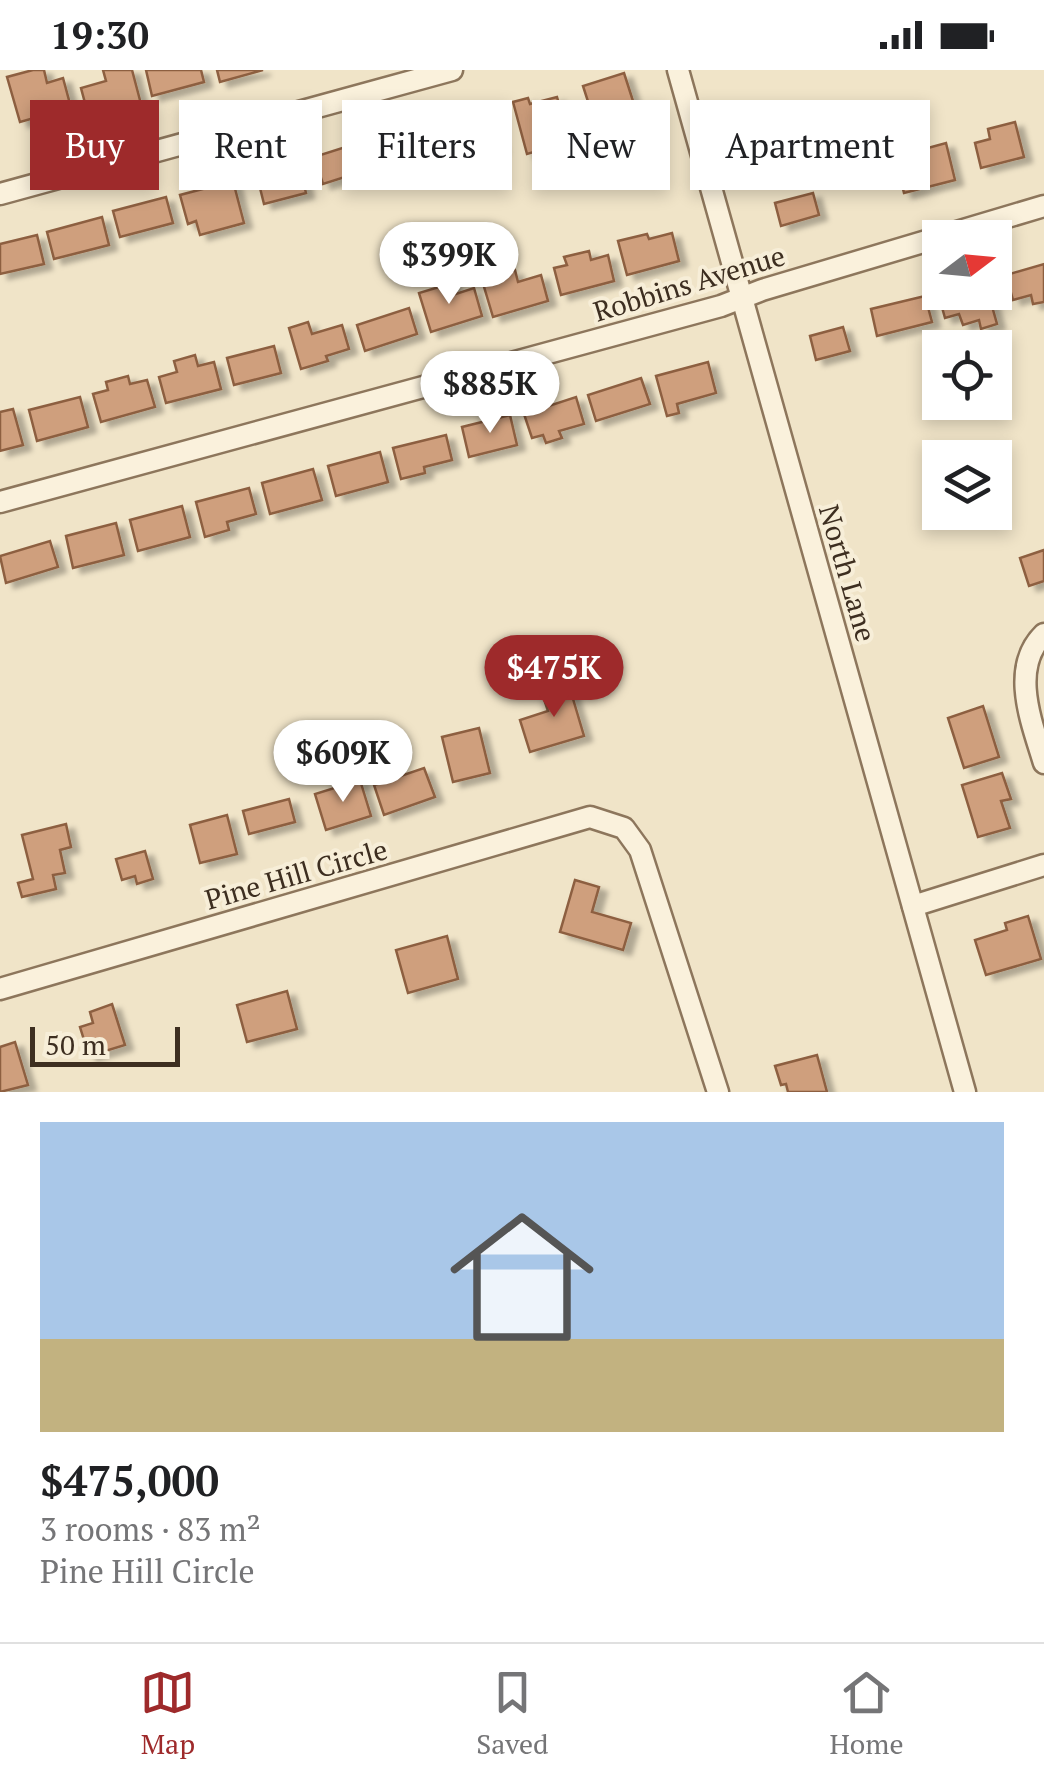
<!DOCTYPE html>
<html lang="en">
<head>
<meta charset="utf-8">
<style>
	body { margin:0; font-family:"PT Serif",serif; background:#f2f2f2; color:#202124; height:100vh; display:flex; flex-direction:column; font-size:38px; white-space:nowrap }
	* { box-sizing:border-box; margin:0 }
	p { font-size:32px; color:#757577 }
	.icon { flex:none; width:55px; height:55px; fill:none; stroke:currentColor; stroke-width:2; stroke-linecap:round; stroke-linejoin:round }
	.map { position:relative; height:1022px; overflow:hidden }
	.panel { display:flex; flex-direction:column; background:#fff; flex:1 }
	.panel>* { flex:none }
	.hud { position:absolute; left:30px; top:30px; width:985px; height:90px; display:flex; gap:20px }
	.needle { width:65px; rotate:74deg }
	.fabs { position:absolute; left:922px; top:150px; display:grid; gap:20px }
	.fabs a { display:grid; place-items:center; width:90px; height:90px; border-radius:0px; background:#fff; box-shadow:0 5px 15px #0003; font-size:50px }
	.scale { position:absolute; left:30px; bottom:25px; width:150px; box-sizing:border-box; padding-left:10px; border:5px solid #3d2e20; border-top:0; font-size:28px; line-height:35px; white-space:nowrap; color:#3d2e20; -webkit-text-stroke:8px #f7eed8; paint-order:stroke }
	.price { position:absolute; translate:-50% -85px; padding:0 22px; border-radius:35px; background:#fff; color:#222; font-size:32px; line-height:65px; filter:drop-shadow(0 2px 5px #0008) }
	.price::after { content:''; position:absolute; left:50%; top:60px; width:30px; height:22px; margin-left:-15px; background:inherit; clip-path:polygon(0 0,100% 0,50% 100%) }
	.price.on { background:#9e2a2b; color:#fff }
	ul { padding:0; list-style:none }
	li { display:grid; align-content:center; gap:20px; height:530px; padding:0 40px }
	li+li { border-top:2px solid #e0e0e0 }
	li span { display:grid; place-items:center; height:310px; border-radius:0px; color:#555 }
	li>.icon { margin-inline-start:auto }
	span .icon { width:180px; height:180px; fill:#fffc; stroke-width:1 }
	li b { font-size:42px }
	.tag { padding:0 35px; border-radius:0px; background:#fff; box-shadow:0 5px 15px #0003; font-size:35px; line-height:90px }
	.tag.on { background:#9e2a2b; color:#fff }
	.status { display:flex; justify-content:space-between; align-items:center; height:70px; padding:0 50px; background:#fff; direction:ltr }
	.status svg { height:28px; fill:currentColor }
	.tabs { display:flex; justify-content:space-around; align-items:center; height:140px; border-top:2px solid #e0e0e0; background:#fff; font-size:28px; color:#757577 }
	.tabs a { display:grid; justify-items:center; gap:5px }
	.tabs .on { color:#9e2a2b }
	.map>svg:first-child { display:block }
	.building { fill:#cf9f7d; stroke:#8d5f41; stroke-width:2.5; filter:url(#shadow) }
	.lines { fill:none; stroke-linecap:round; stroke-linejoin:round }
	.minor-casing { stroke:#8d765c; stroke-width:25 }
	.minor { stroke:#faf1dc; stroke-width:20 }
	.labels { text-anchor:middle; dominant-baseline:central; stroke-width:8; stroke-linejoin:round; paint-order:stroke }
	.street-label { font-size:28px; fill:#3d2e20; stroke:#f7eed8 }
</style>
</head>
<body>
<div class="status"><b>19:30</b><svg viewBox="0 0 49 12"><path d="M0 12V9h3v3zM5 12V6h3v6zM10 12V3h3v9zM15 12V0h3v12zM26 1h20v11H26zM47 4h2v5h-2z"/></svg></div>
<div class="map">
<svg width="1044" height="1022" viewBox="0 0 1044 1022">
	<defs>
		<filter id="shadow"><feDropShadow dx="8" dy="5" stdDeviation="2.5" flood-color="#0004"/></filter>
	</defs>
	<rect width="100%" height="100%" fill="#f0e4c8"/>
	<g class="building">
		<polygon points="33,0 44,0 47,13 63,8 70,34 49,40 53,54 37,58 34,48 20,52 7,7"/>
		<polygon points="103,0 132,0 141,34 89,48 81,18 106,11"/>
		<polygon points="146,0 201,0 204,12 152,26"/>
		<polygon points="217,0 263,0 220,12"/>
		<polygon points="624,3 633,31 592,44 583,16"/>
		<polygon points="557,27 564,51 545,56 551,77 527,84 513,32 528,28 530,34"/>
		<polygon points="489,40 500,78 453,92 442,54"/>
		<polygon points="1015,52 1024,87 981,98 975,73 990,69 988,59"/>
		<polygon points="429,58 436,86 384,100 376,72"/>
		<polygon points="358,73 367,100 323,114 314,87"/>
		<polygon points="946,73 955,110 904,123 895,87"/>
		<polygon points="299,95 306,123 264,134 257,106"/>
		<polygon points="233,111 244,153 200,165 196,151 188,154 180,125"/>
		<polygon points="813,123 819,145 781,156 775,133"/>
		<polygon points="166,127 173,153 120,167 113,141"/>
		<polygon points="102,147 109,175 54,189 47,162"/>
		<polygon points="672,163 679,191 627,205 618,171 647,164 649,169"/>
		<polygon points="37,165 44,194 0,204 0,174"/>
		<polygon points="589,181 591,190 608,185 614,211 561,225 554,198 567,195 564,187"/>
		<polygon points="1044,194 1044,232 1033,234 1031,225 1013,230 1006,205"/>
		<polygon points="515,200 518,212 541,205 548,231 493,247 482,210"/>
		<polygon points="452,213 456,224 474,218 482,246 431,262 419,223"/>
		<polygon points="988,222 997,254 981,259 979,250 963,255 959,244 945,248 938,223"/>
		<polygon points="925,226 932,252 877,266 871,239"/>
		<polygon points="409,238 417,264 365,281 357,255"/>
		<polygon points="308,252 312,264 342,255 349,279 326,286 328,291 301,299 289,258"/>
		<polygon points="843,257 850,281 816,290 810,266"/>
		<polygon points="274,276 281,303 234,315 227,288"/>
		<polygon points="195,285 198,296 214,292 221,319 166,333 159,307 177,302 174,291"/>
		<polygon points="708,292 716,323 677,334 679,343 667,346 656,306"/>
		<polygon points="128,306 130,314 147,310 155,337 101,352 93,324 108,320 106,312"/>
		<polygon points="641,308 650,334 596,351 588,325"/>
		<polygon points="80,327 88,357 37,371 29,340"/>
		<polygon points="576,327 584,354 559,361 562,368 546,373 543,365 532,368 524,344"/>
		<polygon points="13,339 23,375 0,381 0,342"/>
		<polygon points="510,345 517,375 469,387 462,357"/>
		<polygon points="446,365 452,390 424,397 425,403 401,409 393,378"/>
		<polygon points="380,382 388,412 336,426 328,396"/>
		<polygon points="313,399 322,430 270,444 262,413"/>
		<polygon points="249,418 256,444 227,452 229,460 205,467 196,432"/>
		<polygon points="182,436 190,467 138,481 130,450"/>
		<polygon points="116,453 124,485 73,498 66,466"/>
		<polygon points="50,471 58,497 6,513 0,486"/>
		<polygon points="1044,480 1044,511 1029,516 1020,488"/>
		<polygon points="568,612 584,666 530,682 520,650 548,641 541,620"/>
		<polygon points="983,636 999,687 964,698 948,648"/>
		<polygon points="479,658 490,703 453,712 442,667"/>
		<polygon points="424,698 435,727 384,745 374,715"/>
		<polygon points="1002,703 1011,729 1001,731 1010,758 978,767 962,715"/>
		<polygon points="360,710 371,746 326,760 315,724"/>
		<polygon points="289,729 295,752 249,764 243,741"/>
		<polygon points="227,745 237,784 200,793 190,755"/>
		<polygon points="66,754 71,777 60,780 65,803 53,805 56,819 22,827 18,813 33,809 22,765"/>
		<polygon points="145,781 153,809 137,814 135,806 122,810 116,789"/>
		<polygon points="575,810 599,817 592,842 631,853 623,880 560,862"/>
		<polygon points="1028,846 1041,889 986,905 975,870 1007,860 1005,853"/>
		<polygon points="447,866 458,909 408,923 396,880"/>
		<polygon points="287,921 297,959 247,972 237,935"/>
		<polygon points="112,934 125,975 89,986 80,957 93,953 90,942"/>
		<polygon points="15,972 28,1015 0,1022 0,977"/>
		<polygon points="817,985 827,1022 788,1022 786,1014 781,1015 775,996"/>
	</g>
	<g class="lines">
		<defs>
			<g id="minor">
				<polyline points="678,0 965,1022"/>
				<polyline points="0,124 452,0"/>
				<polyline points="0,432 721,236 762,220 1044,136"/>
				<path d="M1044,564C1009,598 1032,653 1044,693"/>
				<polyline points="913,836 1044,795"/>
				<polyline points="0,919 590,747 624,758 640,780 718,1022"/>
			</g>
		</defs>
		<use href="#minor" class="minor-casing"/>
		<use href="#minor" class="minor"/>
	</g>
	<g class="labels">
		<g class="street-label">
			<text transform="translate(689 213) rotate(-17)">Robbins Avenue</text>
			<text transform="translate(848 503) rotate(74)">North Lane</text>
			<text transform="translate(296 804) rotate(-16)">Pine Hill Circle</text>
		</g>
	</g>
</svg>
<div class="fabs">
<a><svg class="needle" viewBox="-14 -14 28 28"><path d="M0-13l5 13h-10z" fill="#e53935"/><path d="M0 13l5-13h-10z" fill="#757577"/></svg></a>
<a><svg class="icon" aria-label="locate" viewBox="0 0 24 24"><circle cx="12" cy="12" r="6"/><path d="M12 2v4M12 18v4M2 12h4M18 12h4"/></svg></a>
<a><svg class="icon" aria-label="layers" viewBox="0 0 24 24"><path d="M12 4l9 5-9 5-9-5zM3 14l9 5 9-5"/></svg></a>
</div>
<div class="scale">50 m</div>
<b class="price" style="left:449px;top:237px">$399K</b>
<b class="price" style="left:490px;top:366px">$885K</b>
<b class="price on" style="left:554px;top:650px">$475K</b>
<b class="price" style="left:343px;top:735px">$609K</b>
<div class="hud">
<a class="tag on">Buy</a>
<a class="tag">Rent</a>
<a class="tag">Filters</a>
<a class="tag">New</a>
<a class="tag">Apartment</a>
</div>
</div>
<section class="panel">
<ul>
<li><span style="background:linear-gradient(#a9c7e8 70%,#c2b280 0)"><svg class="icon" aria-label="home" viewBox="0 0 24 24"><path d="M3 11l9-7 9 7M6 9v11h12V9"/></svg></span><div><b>$475,000</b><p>3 rooms · 83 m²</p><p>Pine Hill Circle</p></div></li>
</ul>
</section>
<nav class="tabs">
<a class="on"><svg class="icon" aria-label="map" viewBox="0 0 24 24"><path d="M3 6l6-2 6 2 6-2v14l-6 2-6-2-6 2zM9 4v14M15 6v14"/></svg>Map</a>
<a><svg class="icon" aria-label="saved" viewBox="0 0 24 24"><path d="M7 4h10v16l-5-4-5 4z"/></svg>Saved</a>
<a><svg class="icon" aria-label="home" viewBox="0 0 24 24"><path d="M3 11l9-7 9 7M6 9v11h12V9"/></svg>Home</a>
</nav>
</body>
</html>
